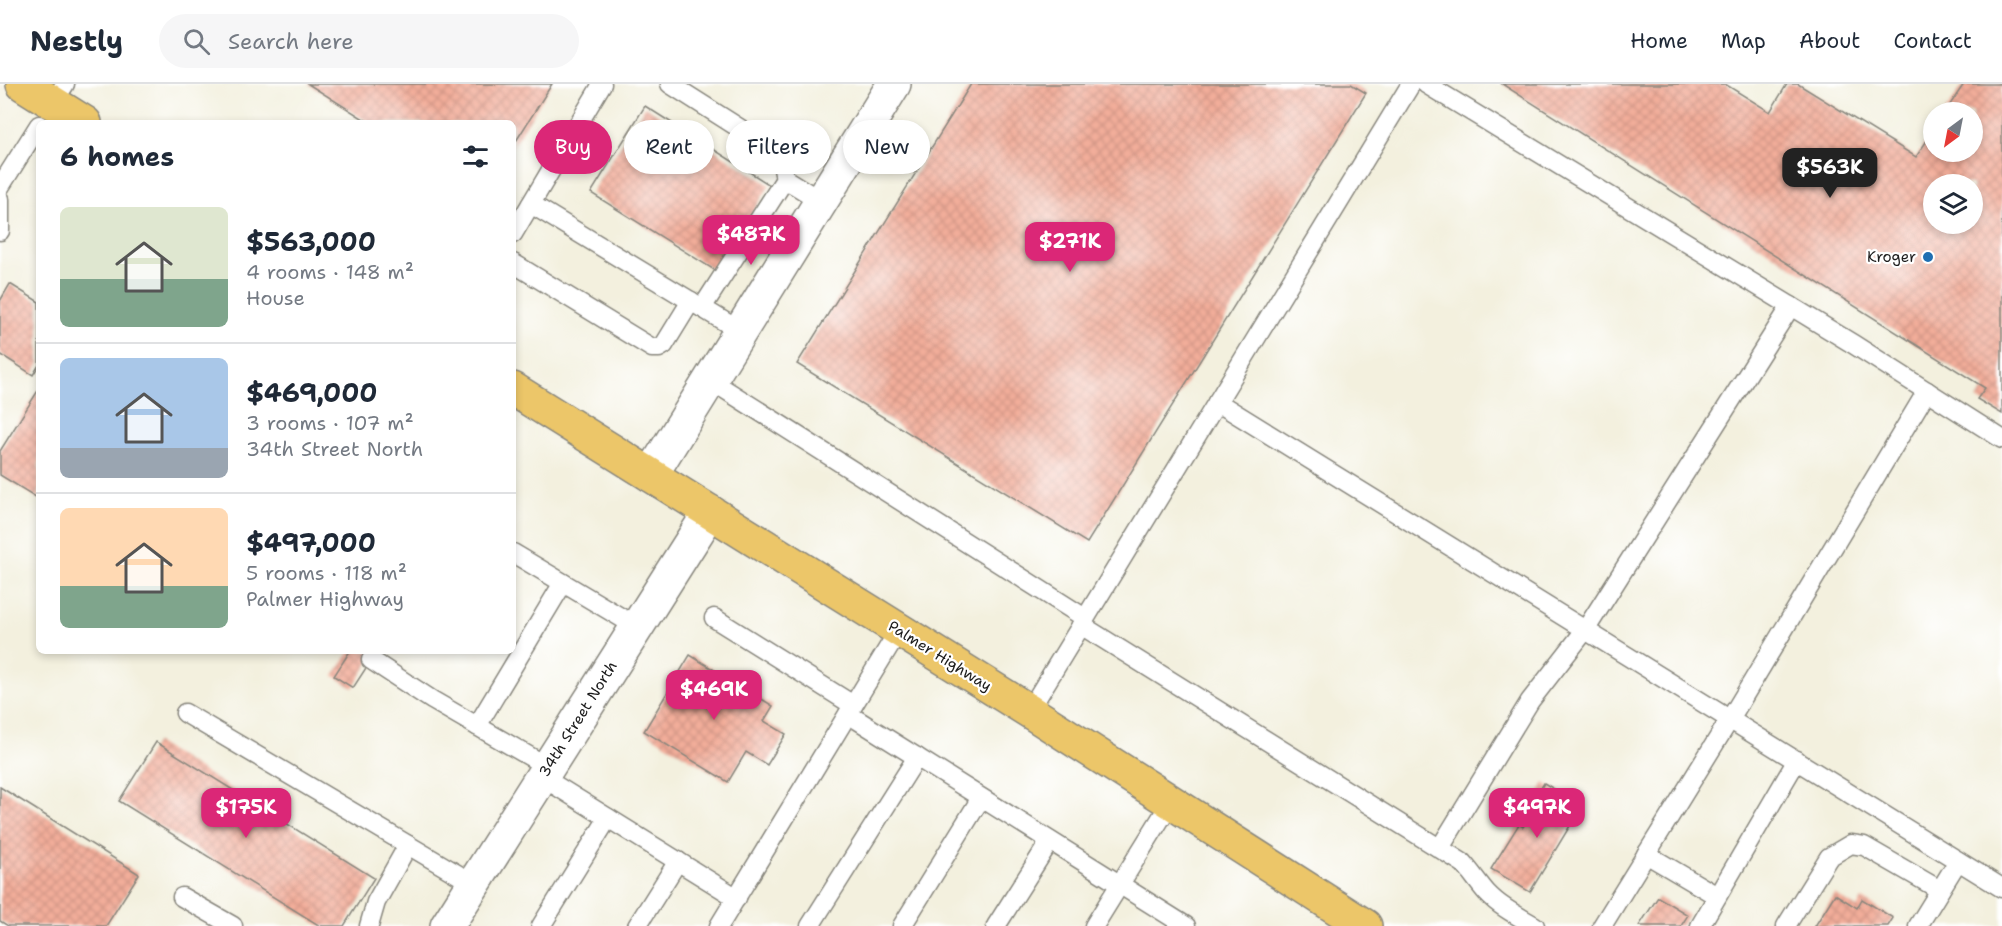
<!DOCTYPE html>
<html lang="en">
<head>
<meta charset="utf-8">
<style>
	body { margin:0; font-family:"Shantell Sans",sans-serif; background:#f6f6f7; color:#1f2937; height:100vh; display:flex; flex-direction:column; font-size:22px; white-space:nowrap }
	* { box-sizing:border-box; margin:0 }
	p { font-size:20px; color:#747a83 }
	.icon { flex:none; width:33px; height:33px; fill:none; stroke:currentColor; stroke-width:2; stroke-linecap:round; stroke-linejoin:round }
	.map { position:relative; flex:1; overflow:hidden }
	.drawer { position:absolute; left:36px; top:36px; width:480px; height:534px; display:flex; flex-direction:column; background:#fff; border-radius:9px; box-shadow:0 3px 9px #0003 }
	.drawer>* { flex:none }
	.top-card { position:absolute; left:534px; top:36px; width:570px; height:54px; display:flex; gap:12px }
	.needle { width:39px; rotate:212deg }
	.fabs { position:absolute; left:1923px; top:18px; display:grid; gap:12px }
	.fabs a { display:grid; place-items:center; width:60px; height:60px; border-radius:50%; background:#fff; box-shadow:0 3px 9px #0003; font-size:30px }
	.price { position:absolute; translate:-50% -51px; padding:0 14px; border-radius:12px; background:#db2777; color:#fff; font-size:20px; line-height:39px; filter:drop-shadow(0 2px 3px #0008) }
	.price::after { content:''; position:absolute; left:50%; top:36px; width:18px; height:14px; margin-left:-9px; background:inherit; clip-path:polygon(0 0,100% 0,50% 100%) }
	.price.on { background:#222; color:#fff }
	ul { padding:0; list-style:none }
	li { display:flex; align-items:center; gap:18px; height:150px; padding:0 24px }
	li+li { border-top:2px solid #e0e1e3 }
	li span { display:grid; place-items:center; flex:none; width:168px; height:120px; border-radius:9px; color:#555 }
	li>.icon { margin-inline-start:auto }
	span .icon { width:72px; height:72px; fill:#fffc; stroke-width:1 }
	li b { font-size:26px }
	h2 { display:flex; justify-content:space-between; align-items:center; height:72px; padding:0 24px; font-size:26px }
	.chip { padding:0 21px; border-radius:27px; background:#fff; box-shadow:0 3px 9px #0003; font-size:21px; line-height:54px }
	.chip.on { background:#db2777; color:#fff }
	header { display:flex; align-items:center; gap:36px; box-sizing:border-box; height:84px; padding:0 30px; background:#fff; border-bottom:2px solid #e0e1e3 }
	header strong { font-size:28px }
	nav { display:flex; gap:33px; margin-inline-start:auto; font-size:21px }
	.search { width:420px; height:54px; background:#f6f6f7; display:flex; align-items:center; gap:15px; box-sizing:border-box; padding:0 21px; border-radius:33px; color:#747a83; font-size:22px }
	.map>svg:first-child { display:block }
	.building { fill:url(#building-cross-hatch); fill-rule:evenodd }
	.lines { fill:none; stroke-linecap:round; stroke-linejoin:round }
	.lane-casing { stroke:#88867d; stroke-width:21 }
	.street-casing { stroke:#88867d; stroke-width:36 }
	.primary-casing { stroke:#88867d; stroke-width:36 }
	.lane { stroke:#fff; stroke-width:18 }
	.street { stroke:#fff; stroke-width:33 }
	.primary { stroke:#ecc669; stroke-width:33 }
	.poi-dot { fill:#1f6fb2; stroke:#fff; stroke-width:2 }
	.labels { text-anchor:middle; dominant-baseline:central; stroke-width:4.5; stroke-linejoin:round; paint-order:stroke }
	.poi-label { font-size:15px; fill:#1c1c1c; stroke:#fff; text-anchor:end }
	.street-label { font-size:15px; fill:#1c1c1c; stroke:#fff }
</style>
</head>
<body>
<header>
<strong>Nestly</strong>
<div class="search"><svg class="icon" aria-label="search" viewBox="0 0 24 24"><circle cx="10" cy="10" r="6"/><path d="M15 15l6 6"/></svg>Search here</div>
<nav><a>Home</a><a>Map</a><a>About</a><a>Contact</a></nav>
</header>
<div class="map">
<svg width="2002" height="842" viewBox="0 0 2002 842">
	<defs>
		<pattern id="building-cross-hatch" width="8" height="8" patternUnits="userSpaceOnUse" patternTransform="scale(1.5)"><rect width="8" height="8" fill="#f2ad9a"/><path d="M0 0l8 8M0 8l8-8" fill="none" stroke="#cf9484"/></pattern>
	</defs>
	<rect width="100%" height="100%" fill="#fff"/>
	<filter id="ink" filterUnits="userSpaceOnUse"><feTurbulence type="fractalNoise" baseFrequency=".0167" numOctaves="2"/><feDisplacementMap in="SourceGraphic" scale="12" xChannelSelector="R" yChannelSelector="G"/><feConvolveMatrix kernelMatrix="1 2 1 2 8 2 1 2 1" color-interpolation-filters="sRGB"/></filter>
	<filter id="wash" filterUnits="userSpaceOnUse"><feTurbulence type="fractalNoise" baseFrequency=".008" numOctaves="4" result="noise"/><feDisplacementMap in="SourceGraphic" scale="24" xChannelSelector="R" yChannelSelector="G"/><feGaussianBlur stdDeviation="1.35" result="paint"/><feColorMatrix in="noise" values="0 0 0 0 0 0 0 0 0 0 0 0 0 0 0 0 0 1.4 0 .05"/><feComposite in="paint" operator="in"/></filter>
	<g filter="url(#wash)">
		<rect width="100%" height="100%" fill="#f3f0de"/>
		<g id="blocks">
			<g class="building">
				<polygon points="308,0 552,0 513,62 513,39 370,39"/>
				<polygon points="971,0 1351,0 1366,9 1087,459 797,280"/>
				<path d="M1502,0H1725L1770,28L1787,0H1798L1916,73L1934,46V68H1972V28H1945L1964,0H2002V330L1977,315L1985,304ZM1934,100H1972V140H1934Z"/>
				<polygon points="645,22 770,101 716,187 591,109"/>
				<polygon points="10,200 39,218 39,281 33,291 0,270 0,217"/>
				<polygon points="39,305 39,415 0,391 0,367"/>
				<polygon points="350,567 377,567 353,604 334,592"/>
				<polygon points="690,571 773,622 764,637 786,650 767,681 746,668 728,698 644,647"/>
				<polygon points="156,658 374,794 344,842 320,842 119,717"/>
				<polygon points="1544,699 1582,722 1530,808 1491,785 1519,740 1523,743 1540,716 1535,714"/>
				<polygon points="0,703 139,790 106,842 8,842 0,837"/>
				<polygon points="1835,810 1857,824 1862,815 1893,834 1888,842 1815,842"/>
				<polygon points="1658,813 1688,831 1681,842 1639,842"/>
			</g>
		</g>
	</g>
	<g filter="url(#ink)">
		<use href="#blocks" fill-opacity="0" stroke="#88867d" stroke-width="1.5"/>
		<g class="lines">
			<defs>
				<g id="lane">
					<polyline points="670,0 780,70 785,95 821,117"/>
					<polyline points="1426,0 1853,260 2002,355"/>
					<polyline points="49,25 65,0"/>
					<polyline points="0,103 39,41"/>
					<polyline points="0,115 0,147"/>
					<polyline points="531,120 740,247"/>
					<polyline points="513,150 602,0"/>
					<polyline points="513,179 652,264 659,264 664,261 691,217"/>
					<polyline points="702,224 785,95"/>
					<polyline points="710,296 1085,534"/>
					<polyline points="1217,318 2002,804"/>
					<polyline points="513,469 637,543"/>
					<polyline points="714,534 853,621"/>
					<path d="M1081,541L1463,779C1472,789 1479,800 1487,809C1500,823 1518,832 1535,842"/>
					<polyline points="371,576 432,616 548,683"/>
					<polyline points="1029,627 1411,0"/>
					<polyline points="185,629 474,800"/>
					<polyline points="848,630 1186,842"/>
					<polyline points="477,642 563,499"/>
					<polyline points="542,693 737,814"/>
					<polyline points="1440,764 1530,617 1586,545 1791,222"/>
					<polyline points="1646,770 1717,812"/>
					<polyline points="182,813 233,842"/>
					<polyline points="369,842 376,818 408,761"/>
					<polyline points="541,842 608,734"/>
					<polyline points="637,842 678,777"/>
					<polyline points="719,842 899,546"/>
					<polyline points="810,842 917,673"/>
					<polyline points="902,842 981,714"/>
					<polyline points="996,842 1050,757"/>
					<polyline points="1094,842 1171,718"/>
					<polyline points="1602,842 1730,635 1927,307"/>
					<polyline points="1700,842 1797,676"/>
					<polyline points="1786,842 1829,773 1851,760 1864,762 1940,806"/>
					<polyline points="1918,842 1958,777"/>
				</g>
				<g id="street">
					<polyline points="651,391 894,0"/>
					<polyline points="447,842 710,428"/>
				</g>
				<g id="primary">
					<polyline points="23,0 85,39"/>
					<polyline points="513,305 1029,627 1365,842"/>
				</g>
			</defs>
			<use href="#lane" class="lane-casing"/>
			<use href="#street" class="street-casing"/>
			<use href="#primary" class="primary-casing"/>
			<use href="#lane" class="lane"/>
			<use href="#street" class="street"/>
			<use href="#primary" class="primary"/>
		</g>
	</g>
	<circle class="poi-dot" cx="1928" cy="173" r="6"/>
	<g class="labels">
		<g class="poi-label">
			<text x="1916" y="173">Kroger</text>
		</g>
		<g class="street-label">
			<text transform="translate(940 572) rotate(32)">Palmer Highway</text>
			<text transform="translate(578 635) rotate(-58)">34th Street North</text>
		</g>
	</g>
</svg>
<div class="fabs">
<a><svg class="needle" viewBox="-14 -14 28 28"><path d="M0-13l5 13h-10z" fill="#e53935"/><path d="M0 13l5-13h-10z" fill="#747a83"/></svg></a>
<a><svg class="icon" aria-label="layers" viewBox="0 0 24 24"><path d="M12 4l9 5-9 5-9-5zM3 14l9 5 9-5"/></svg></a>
</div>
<b class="price on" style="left:1830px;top:115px">$563K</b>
<b class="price" style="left:751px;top:182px">$487K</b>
<b class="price" style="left:1070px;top:189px">$271K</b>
<b class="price" style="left:714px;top:637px">$469K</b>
<b class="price" style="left:246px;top:755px">$175K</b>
<b class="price" style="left:1537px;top:755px">$497K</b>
<div class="top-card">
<a class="chip on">Buy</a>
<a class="chip">Rent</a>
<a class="chip">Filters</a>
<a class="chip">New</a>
</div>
<section class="drawer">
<h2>6 homes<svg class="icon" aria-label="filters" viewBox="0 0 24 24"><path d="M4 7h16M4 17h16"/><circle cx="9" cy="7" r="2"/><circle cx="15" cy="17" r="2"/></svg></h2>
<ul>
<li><span style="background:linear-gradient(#dfe7d0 60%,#7fa58c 0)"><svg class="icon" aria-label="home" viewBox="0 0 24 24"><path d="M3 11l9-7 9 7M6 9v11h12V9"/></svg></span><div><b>$563,000</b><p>4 rooms · 148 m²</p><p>House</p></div></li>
<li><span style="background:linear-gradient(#a9c7e8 75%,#9aa5b1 0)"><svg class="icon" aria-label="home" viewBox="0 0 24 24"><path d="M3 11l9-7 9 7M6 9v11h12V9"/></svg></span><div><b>$469,000</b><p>3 rooms · 107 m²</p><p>34th Street North</p></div></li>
<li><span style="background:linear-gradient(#ffd9b3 65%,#7fa58c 0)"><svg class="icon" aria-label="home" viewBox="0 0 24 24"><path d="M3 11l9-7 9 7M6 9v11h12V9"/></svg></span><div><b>$497,000</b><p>5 rooms · 118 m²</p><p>Palmer Highway</p></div></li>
</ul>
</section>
</div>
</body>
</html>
